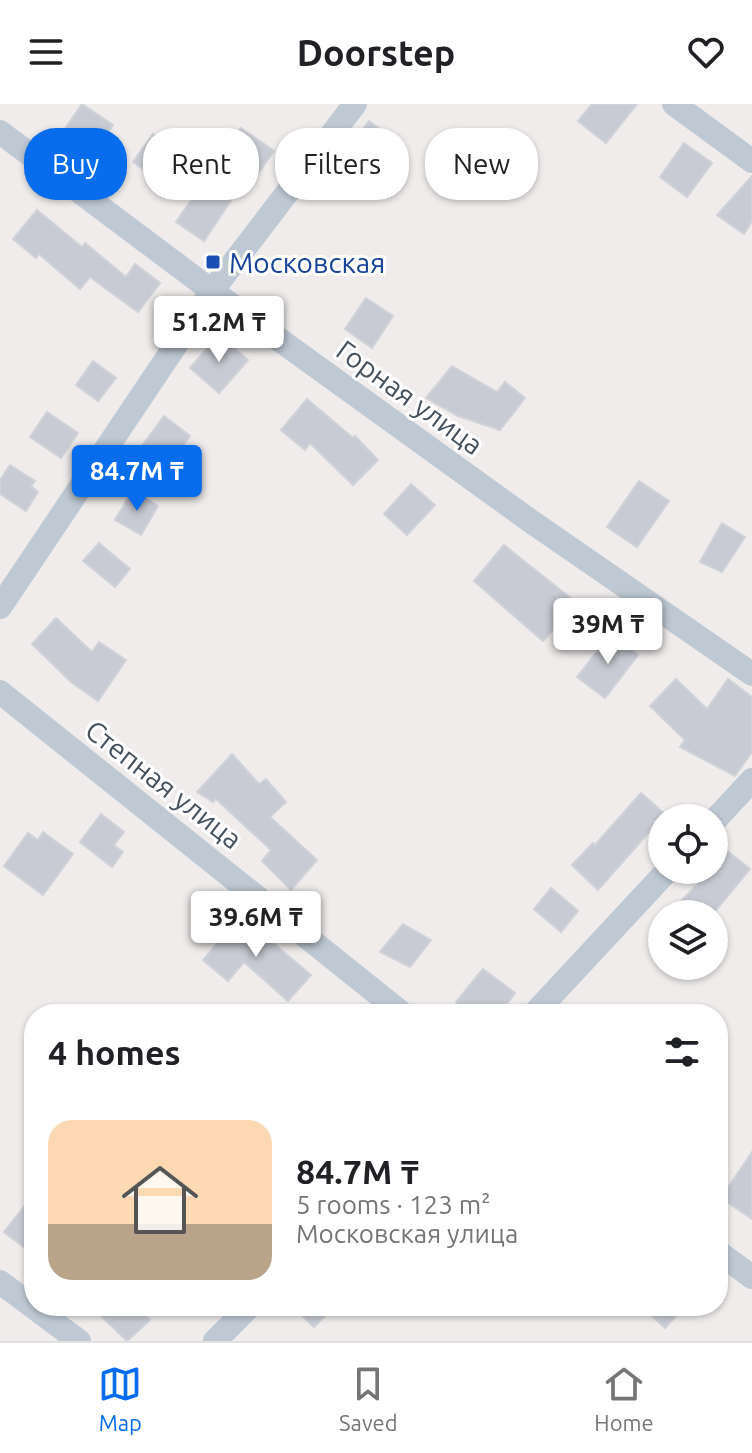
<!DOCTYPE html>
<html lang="en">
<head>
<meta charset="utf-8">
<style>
	body { margin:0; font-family:Ubuntu,sans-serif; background:#f2f2f2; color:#202124; height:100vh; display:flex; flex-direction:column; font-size:30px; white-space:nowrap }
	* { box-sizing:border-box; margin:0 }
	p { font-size:26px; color:#757577 }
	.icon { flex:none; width:44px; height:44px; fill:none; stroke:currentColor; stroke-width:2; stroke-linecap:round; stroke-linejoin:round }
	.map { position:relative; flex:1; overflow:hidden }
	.panel { position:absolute; left:24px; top:900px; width:704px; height:312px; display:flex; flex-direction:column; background:#fff; border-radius:32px; box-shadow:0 2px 6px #0004 }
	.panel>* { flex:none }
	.guide { position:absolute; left:24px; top:24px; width:704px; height:72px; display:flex; gap:16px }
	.buttons { position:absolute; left:648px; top:700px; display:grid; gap:16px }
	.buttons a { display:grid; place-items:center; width:80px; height:80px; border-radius:50%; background:#fff; box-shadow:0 2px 6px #0004; font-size:40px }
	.price { position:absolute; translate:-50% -68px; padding:0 18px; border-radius:8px; background:#fff; color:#222; font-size:26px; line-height:52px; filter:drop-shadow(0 2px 4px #0008) }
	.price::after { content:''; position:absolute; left:50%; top:48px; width:24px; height:18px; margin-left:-12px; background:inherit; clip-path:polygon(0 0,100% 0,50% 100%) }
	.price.on { background:#086ded; color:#fff }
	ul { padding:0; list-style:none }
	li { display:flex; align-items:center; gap:24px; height:200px; padding:0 24px }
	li+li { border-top:2px solid #e0e0e0 }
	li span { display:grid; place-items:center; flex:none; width:224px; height:160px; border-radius:24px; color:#555 }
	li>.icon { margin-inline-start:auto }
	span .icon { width:96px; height:96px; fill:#fffc; stroke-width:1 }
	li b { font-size:34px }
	h2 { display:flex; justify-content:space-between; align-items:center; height:96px; padding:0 24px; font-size:34px }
	.pill { padding:0 28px; border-radius:32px; background:#fff; box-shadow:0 2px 6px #0004; font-size:28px; line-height:72px }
	.pill.on { background:#086ded; color:#fff }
	header { display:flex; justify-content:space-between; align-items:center; height:104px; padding:0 24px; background:#fff; font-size:36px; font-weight:700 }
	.tab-bar { display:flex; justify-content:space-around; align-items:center; height:112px; border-top:2px solid #e0e0e0; background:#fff; font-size:22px; color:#757577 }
	.tab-bar a { display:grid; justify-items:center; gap:4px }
	.tab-bar .on { color:#086ded }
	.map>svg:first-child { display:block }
	.building { fill:#c8cbd3; stroke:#d0d2d9; stroke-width:2 }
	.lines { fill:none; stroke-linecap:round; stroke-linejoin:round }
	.minor { stroke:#bec9d4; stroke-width:24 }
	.transit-dot { fill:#1a4fb4; stroke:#fff; stroke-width:3 }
	.labels { text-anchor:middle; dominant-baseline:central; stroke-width:6; stroke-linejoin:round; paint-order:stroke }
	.transit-label { font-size:28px; fill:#164399; stroke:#fff; text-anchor:start }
	.street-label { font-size:28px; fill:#43505b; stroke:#fff }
</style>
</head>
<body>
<header><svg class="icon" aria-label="menu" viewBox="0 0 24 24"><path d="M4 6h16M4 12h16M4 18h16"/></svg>Doorstep<svg class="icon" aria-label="heart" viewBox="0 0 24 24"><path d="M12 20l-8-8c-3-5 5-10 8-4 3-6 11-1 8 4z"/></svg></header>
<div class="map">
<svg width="752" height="1237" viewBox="0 0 752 1237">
	<rect width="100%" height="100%" fill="#f0ecec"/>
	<g class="building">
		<polygon points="82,0 113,21 89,56 58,35"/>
		<polygon points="592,0 637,0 606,39 578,17"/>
		<polygon points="369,17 396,37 371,70 344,50"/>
		<polygon points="241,24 274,47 246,87 240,83 204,137 176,118"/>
		<polygon points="153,30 177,47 157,75 133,58"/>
		<polygon points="684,39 712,59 687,93 660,73"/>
		<polygon points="752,72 752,117 744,130 717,111"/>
		<polygon points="37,106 82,143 85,139 126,173 135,160 160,179 138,208 90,173 80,185 39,150 36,154 13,135"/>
		<polygon points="366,194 393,212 372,244 345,225"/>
		<polygon points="219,231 248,256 219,289 190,264"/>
		<polygon points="93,257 116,274 98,297 76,281"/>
		<polygon points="452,262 497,288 505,278 525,294 500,326 458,312 426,294"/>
		<polygon points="307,295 353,334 355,332 378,356 353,381 310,339 305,346 281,326"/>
		<polygon points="47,308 78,329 61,354 30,333"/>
		<polygon points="164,312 190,332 168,362 142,342"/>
		<polygon points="10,361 35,377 31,382 38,388 26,407 0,390 0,376"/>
		<polygon points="639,377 669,397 637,443 607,423"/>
		<polygon points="411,380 435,401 407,431 384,410"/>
		<polygon points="133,386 158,402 141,431 115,416"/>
		<polygon points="722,419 745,433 722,468 700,458"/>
		<polygon points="99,439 130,465 115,483 83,457"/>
		<polygon points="504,441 577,499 543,537 474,477"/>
		<polygon points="56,514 92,548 99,538 126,556 98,597 71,578 32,540"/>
		<polygon points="611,530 638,551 605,594 577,573"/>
		<polygon points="676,575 707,605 728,575 752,593 752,648 735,672 680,643 685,636 650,602"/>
		<polygon points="232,650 259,680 266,675 286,698 270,713 317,756 291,786 262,757 271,746 216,695 213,698 197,688"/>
		<polygon points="641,689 665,710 598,786 572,761 593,739 595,741"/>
		<polygon points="101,710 124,728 114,741 123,748 112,763 80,738"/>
		<polygon points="43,728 73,750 43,791 4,762 28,729 38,736"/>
		<polygon points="721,742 750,765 713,810 687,810 678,800 701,777 688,766 714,766 714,751"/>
		<polygon points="551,784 578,807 561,828 534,805"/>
		<polygon points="240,811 311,871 288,897 244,858 228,877 203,856"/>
		<polygon points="403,820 431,836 410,863 380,848"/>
		<polygon points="483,865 515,889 500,910 470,910 456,898"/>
		<polygon points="752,1048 752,1115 721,1094"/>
		<polygon points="34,1090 34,1151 4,1128"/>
		<polygon points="110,1202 136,1202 150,1216 127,1237 101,1212"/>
		<polygon points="292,1202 335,1202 314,1223"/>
		<polygon points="641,1202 685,1202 665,1224"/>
	</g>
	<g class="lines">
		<g class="minor">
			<polyline points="674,0 752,57"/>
			<polyline points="0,28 212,187 529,416 752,570"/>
			<polyline points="0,503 212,187 355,0"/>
			<polyline points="0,588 403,910"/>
			<polyline points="714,717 752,676"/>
			<polyline points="534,910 668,766"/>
			<polyline points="718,1148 752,1173"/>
			<polyline points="0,1178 79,1237"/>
			<polyline points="215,1237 250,1202"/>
		</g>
	</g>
	<rect class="transit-dot" x="205" y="150" width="16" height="16" rx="4"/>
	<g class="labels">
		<g class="transit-label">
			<text x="229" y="158">Московская</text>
		</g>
		<g class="street-label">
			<text transform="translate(410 293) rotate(36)">Горная улица</text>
			<text transform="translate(164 680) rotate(38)">Степная улица</text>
		</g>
	</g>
</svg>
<div class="buttons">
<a><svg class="icon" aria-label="locate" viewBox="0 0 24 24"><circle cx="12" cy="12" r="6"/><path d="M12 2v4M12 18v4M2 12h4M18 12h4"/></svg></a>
<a><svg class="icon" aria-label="layers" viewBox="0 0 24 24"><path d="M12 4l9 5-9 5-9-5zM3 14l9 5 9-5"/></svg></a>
</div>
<b class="price" style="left:219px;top:260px">51.2M ₸</b>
<b class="price on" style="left:137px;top:409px">84.7M ₸</b>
<b class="price" style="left:608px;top:562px">39M ₸</b>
<b class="price" style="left:256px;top:855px">39.6M ₸</b>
<div class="guide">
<a class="pill on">Buy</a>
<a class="pill">Rent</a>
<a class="pill">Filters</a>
<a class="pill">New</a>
</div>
<section class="panel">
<h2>4 homes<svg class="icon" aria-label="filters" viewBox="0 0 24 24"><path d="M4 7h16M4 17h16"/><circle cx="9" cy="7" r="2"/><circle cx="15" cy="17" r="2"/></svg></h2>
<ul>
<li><span style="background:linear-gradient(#ffd9b3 65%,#b9a48a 0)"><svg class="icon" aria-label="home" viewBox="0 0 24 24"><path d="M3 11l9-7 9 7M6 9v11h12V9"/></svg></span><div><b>84.7M ₸</b><p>5 rooms · 123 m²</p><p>Московская улица</p></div></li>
</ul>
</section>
</div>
<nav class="tab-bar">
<a class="on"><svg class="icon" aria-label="map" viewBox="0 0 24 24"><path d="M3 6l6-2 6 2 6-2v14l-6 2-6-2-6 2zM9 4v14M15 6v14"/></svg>Map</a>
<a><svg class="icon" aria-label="saved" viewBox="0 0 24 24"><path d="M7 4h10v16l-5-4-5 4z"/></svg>Saved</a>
<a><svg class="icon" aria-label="home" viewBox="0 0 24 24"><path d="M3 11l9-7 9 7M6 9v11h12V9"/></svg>Home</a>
</nav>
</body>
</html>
